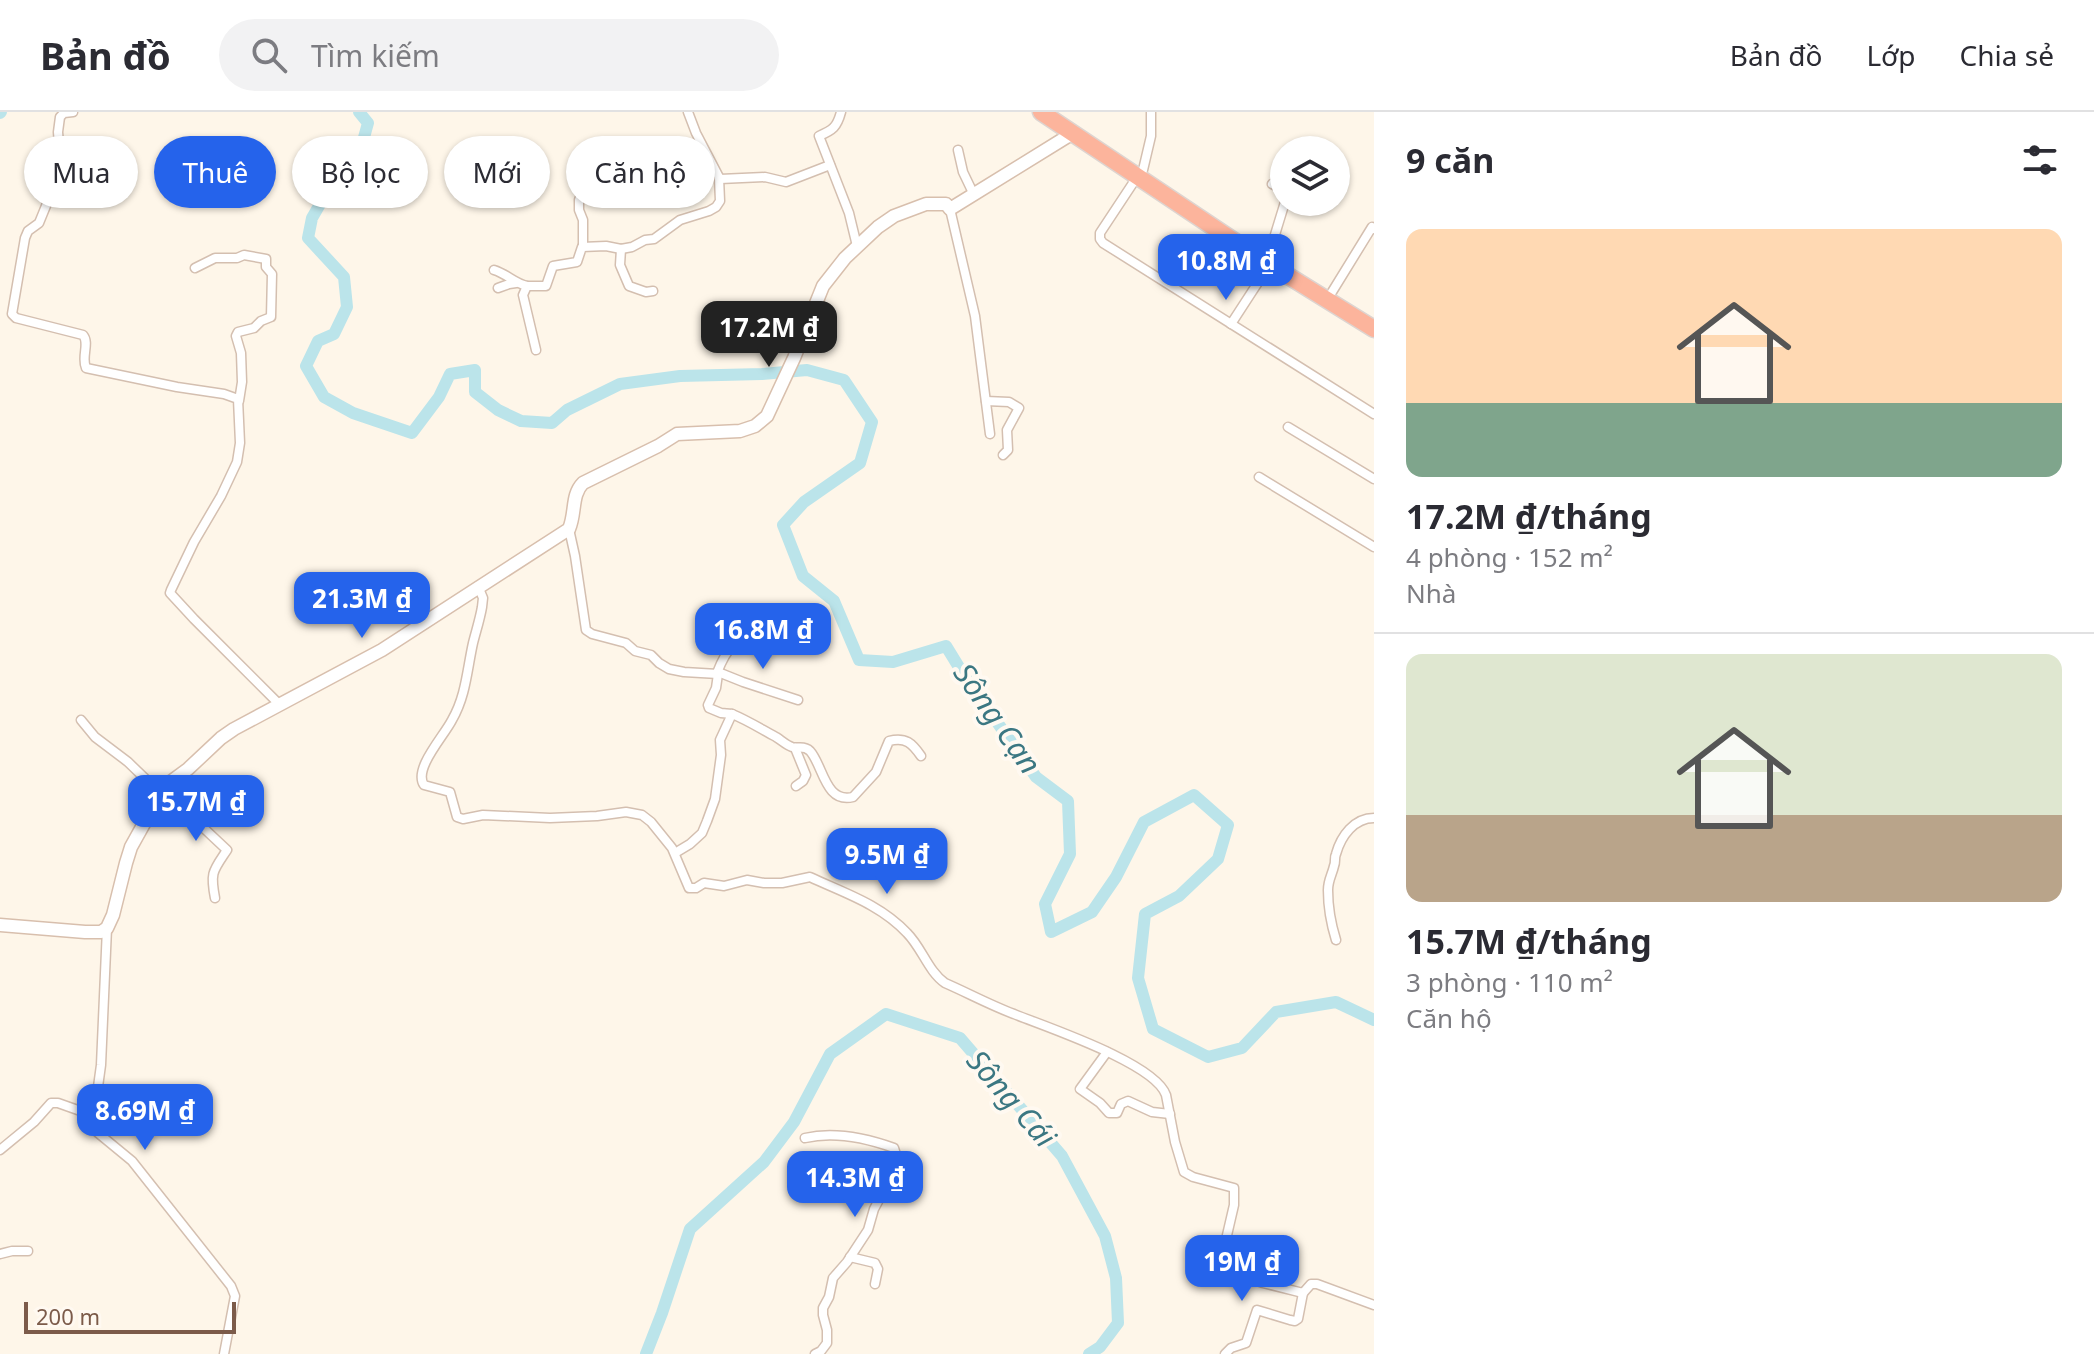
<!DOCTYPE html>
<html lang="vi">
<head>
<meta charset="utf-8">
<style>
	body { margin:0; font-family:"Noto Sans",sans-serif; background:#f2f2f3; color:#2b2b33; height:100vh; display:flex; flex-direction:column; font-size:30px; white-space:nowrap }
	* { box-sizing:border-box; margin:0 }
	p { font-size:26px; color:#7c7c81 }
	.icon { flex:none; width:44px; height:44px; fill:none; stroke:currentColor; stroke-width:2; stroke-linecap:round; stroke-linejoin:round }
	.map { position:relative; flex:1; overflow:hidden }
	.sheet { display:flex; flex-direction:column; background:#fff; width:720px }
	.sheet>* { flex:none }
	.hud { position:absolute; left:24px; top:24px; width:760px; height:72px; display:flex; gap:16px }
	.tools { position:absolute; left:1270px; top:24px; display:grid; gap:16px }
	.tools a { display:grid; place-items:center; width:80px; height:80px; border-radius:50%; background:#fff; box-shadow:0 2px 6px #0004; font-size:40px }
	.scale { position:absolute; left:24px; bottom:20px; width:212px; box-sizing:border-box; padding-left:8px; border:4px solid #7c5b4a; border-top:0; font-size:22px; line-height:28px; white-space:nowrap; color:#7c5b4a; -webkit-text-stroke:6px #fff9f1; paint-order:stroke }
	.price { position:absolute; translate:-50% -68px; padding:0 18px; border-radius:16px; background:#2563eb; color:#fff; font-size:26px; line-height:52px; filter:drop-shadow(0 2px 4px #0008) }
	.price::after { content:''; position:absolute; left:50%; top:48px; width:24px; height:18px; margin-left:-12px; background:inherit; clip-path:polygon(0 0,100% 0,50% 100%) }
	.price.on { background:#222; color:#fff }
	ul { padding:0; list-style:none }
	li { display:grid; align-content:center; gap:16px; height:424px; padding:0 32px }
	li+li { border-top:2px solid #e1e1e2 }
	li span { display:grid; place-items:center; height:248px; border-radius:16px; color:#555 }
	li>.icon { margin-inline-start:auto }
	span .icon { width:144px; height:144px; fill:#fffc; stroke-width:1 }
	li b { font-size:34px }
	h2 { display:flex; justify-content:space-between; align-items:center; height:96px; padding:0 32px; font-size:34px }
	.chip { padding:0 28px; border-radius:36px; background:#fff; box-shadow:0 2px 6px #0004; font-size:28px; line-height:72px }
	.chip.on { background:#2563eb; color:#fff }
	header { display:flex; align-items:center; gap:48px; box-sizing:border-box; height:112px; padding:0 40px; background:#fff; border-bottom:2px solid #e1e1e2 }
	header strong { font-size:38px }
	nav { display:flex; gap:44px; margin-inline-start:auto; font-size:28px }
	.search { width:560px; height:72px; background:#f2f2f3; display:flex; align-items:center; gap:20px; box-sizing:border-box; padding:0 28px; border-radius:44px; color:#7c7c81; font-size:30px }
	main { display:flex; flex:1; min-height:0 }
	.map>svg:first-child { display:block }
	.lines { fill:none; stroke-linecap:round; stroke-linejoin:round }
	.river { stroke:#bbe4ea; stroke-width:12 }
	.street-casing { stroke:#d4bfb0; stroke-width:11 }
	.secondary-casing { stroke:#d8bfad; stroke-width:15 }
	.highway-casing { stroke:#ddd4d0; stroke-width:19 }
	.street { stroke:#fff; stroke-width:8 }
	.secondary { stroke:#fff; stroke-width:12 }
	.highway { stroke:#fcb49c; stroke-width:16 }
	.labels { text-anchor:middle; dominant-baseline:central; stroke-width:8; stroke-linejoin:round; paint-order:stroke }
	.water-label { font-size:30px; font-style:italic; fill:#3b7782; stroke:#fff9f1 }
</style>
</head>
<body>
<header>
<strong>Bản đồ</strong>
<div class="search"><svg class="icon" aria-label="search" viewBox="0 0 24 24"><circle cx="10" cy="10" r="6"/><path d="M15 15l6 6"/></svg>Tìm kiếm</div>
<nav><a>Bản đồ</a><a>Lớp</a><a>Chia sẻ</a></nav>
</header>
<main>
<div class="map">
<svg width="1374" height="1242" viewBox="0 0 1374 1242">
	<rect width="100%" height="100%" fill="#fef6e9"/>
	<g class="lines">
		<g class="river">
			<polyline points="359,0 368,11 363,29 342,54 312,106 308,126 344,165 347,195 334,222 318,229 306,254 324,285 353,301 412,321 439,285 450,262 475,258 475,280 498,298 521,309 552,311 567,298 620,272 680,264 762,262 807,258 844,268 872,310 860,351 804,390 783,413 803,464 834,489 859,548 893,550 946,534 965,565 1036,665 1068,689 1070,742 1045,792 1051,820 1092,800 1116,765 1144,710 1194,683 1228,713 1218,747 1179,784 1145,802 1138,866 1153,917 1208,945 1242,936 1276,900 1336,890 1374,908"/>
			<polyline points="0,1 1,0"/>
			<polyline points="646,1242 662,1201 690,1117 764,1050 794,1010 830,942 886,902 960,926 1062,1044 1105,1124 1116,1166 1118,1211 1100,1235 1089,1242"/>
		</g>
		<defs>
			<g id="street">
				<path d="M73,0L64,1L60,5L58,20L61,57L39,111L28,119L25,126L12,202L16,206L83,223C90,231 81,245 86,256L177,275L224,282L238,287L240,331L237,350L221,384L194,430L171,478L170,481L194,507L279,592"/>
				<polyline points="688,0 696,21 720,67 765,65 786,70 830,53"/>
				<path d="M841,0C837,15 833,18 819,24L849,101L857,134"/>
				<polyline points="958,38 963,60 974,83"/>
				<polyline points="1143,58 1151,24 1151,0"/>
				<polyline points="1137,65 1100,121 1100,127 1103,131 1374,302"/>
				<polyline points="1272,72 1284,78"/>
				<polyline points="950,97 975,204 990,322"/>
				<polyline points="583,135 583,108 579,98 579,88 585,73 601,50"/>
				<polyline points="621,137 620,153 629,174 646,180 653,179"/>
				<polyline points="1270,139 1285,90"/>
				<polyline points="195,156 215,146 237,146 244,143 266,147 266,155 272,162 271,205 261,209 254,216 238,220 236,224 241,241 242,270 239,289"/>
				<path d="M494,158C507,162 514,171 527,174"/>
				<polyline points="498,176 509,172 516,171"/>
				<polyline points="1332,180 1372,115 1374,117"/>
				<polyline points="1231,212 1270,152"/>
				<polyline points="536,238 523,183 527,174 546,174 553,154 577,150 582,135 606,134 621,137 632,135 645,128 654,127 680,108 709,99 716,95 720,89 719,66"/>
				<polyline points="986,289 1009,290 1019,296 1007,318 1008,338 1003,343"/>
				<polyline points="1288,315 1374,367"/>
				<polyline points="1259,365 1374,435"/>
				<polyline points="569,417 575,444 586,518 592,522 626,531 635,539 651,543 659,551 669,557 684,560 718,562 716,576 708,593 709,596 721,601 732,602 720,628 721,643 715,687 707,709 702,721 690,732 675,741"/>
				<path d="M478,474L483,486L482,495C480,507 476,519 473,531C467,558 466,584 452,608C444,624 413,657 424,673L450,680L457,705L463,707L483,703L550,706L597,704L626,700L642,703L651,710L672,736L689,776H696L704,771L724,774L747,768L764,771H782L810,765C844,781 880,792 907,821C922,836 928,859 945,871C968,881 990,893 1014,902C1046,915 1155,951 1166,983L1175,1030L1184,1060L1193,1065L1234,1076V1093L1221,1149L1223,1157L1263,1171L1303,1181L1311,1172H1317L1374,1193"/>
				<polyline points="718,560 743,570 798,588"/>
				<path d="M717,561C729,530 736,529 766,516"/>
				<path d="M732,602C747,608 761,617 776,625C781,628 786,633 792,635C799,637 804,633 810,639C823,653 825,692 853,685L876,660L889,629C906,625 912,631 921,644"/>
				<polyline points="81,608 95,625 128,650 158,679"/>
				<polyline points="795,636 806,663 803,669 796,674"/>
				<path d="M161,676L227,738C213,759 210,760 215,786"/>
				<polyline points="199,712 213,703 221,707"/>
				<polyline points="107,816 101,953 97,982 89,1004 90,1011 98,1021 132,1049 231,1174 235,1184 224,1242"/>
				<path d="M1336,828C1331,812 1328,794 1328,778C1328,768 1332,763 1334,754C1336,750 1334,746 1336,742C1341,724 1354,706 1374,706"/>
				<polyline points="1107,940 1080,977 1100,991 1109,1001 1117,1001 1121,992 1128,989 1152,1000 1170,1002"/>
				<path d="M805,1026C835,1019 866,1026 894,1036L898,1049L896,1056L874,1097L868,1118L847,1150L833,1166L829,1185L823,1196V1203L827,1218V1231L821,1239L815,1242"/>
				<polyline points="0,1038 34,1010 51,991 58,991 89,1002"/>
				<polyline points="0,1142 12,1139 28,1139"/>
				<polyline points="850,1145 875,1151 878,1157 875,1172"/>
				<polyline points="1225,1242 1231,1236 1246,1231 1257,1198 1290,1208 1295,1209 1298,1207 1303,1181"/>
			</g>
			<path id="secondary" d="M0,813L85,820H101L107,816L113,803L126,751L131,735L156,690L158,679L188,657L221,626L234,617L382,538L569,417C576,401 571,383 583,371L658,334L677,322L740,319L755,314L767,304L794,246L823,174L845,146L878,115L894,104L926,92H946L950,97L1073,21"/>
			<polyline id="highway" points="1041,0 1261,147 1374,217"/>
		</defs>
		<use href="#street" class="street-casing"/>
		<use href="#secondary" class="secondary-casing"/>
		<use href="#highway" class="highway-casing"/>
		<use href="#street" class="street"/>
		<use href="#secondary" class="secondary"/>
		<use href="#highway" class="highway"/>
	</g>
	<g class="labels">
		<g class="water-label">
			<text transform="translate(998 606) rotate(55)">Sông Cạn</text>
			<text transform="translate(1012 986) rotate(49)">Sông Cái</text>
		</g>
	</g>
</svg>
<div class="tools">
<a><svg class="icon" aria-label="layers" viewBox="0 0 24 24"><path d="M12 4l9 5-9 5-9-5zM3 14l9 5 9-5"/></svg></a>
</div>
<div class="scale">200 m</div>
<b class="price" style="left:1226px;top:190px">10.8M ₫</b>
<b class="price on" style="left:769px;top:257px">17.2M ₫</b>
<b class="price" style="left:362px;top:528px">21.3M ₫</b>
<b class="price" style="left:763px;top:559px">16.8M ₫</b>
<b class="price" style="left:196px;top:731px">15.7M ₫</b>
<b class="price" style="left:887px;top:784px">9.5M ₫</b>
<b class="price" style="left:145px;top:1040px">8.69M ₫</b>
<b class="price" style="left:855px;top:1107px">14.3M ₫</b>
<b class="price" style="left:1242px;top:1191px">19M ₫</b>
<div class="hud">
<a class="chip">Mua</a>
<a class="chip on">Thuê</a>
<a class="chip">Bộ lọc</a>
<a class="chip">Mới</a>
<a class="chip">Căn hộ</a>
</div>
</div>
<section class="sheet">
<h2>9 căn<svg class="icon" aria-label="filters" viewBox="0 0 24 24"><path d="M4 7h16M4 17h16"/><circle cx="9" cy="7" r="2"/><circle cx="15" cy="17" r="2"/></svg></h2>
<ul>
<li><span style="background:linear-gradient(#ffd9b3 70%,#7fa58c 0)"><svg class="icon" aria-label="home" viewBox="0 0 24 24"><path d="M3 11l9-7 9 7M6 9v11h12V9"/></svg></span><div><b>17.2M ₫/tháng</b><p>4 phòng · 152 m²</p><p>Nhà</p></div></li>
<li><span style="background:linear-gradient(#dfe7d0 65%,#b9a48a 0)"><svg class="icon" aria-label="home" viewBox="0 0 24 24"><path d="M3 11l9-7 9 7M6 9v11h12V9"/></svg></span><div><b>15.7M ₫/tháng</b><p>3 phòng · 110 m²</p><p>Căn hộ</p></div></li>
</ul>
</section>
</main>
</body>
</html>
